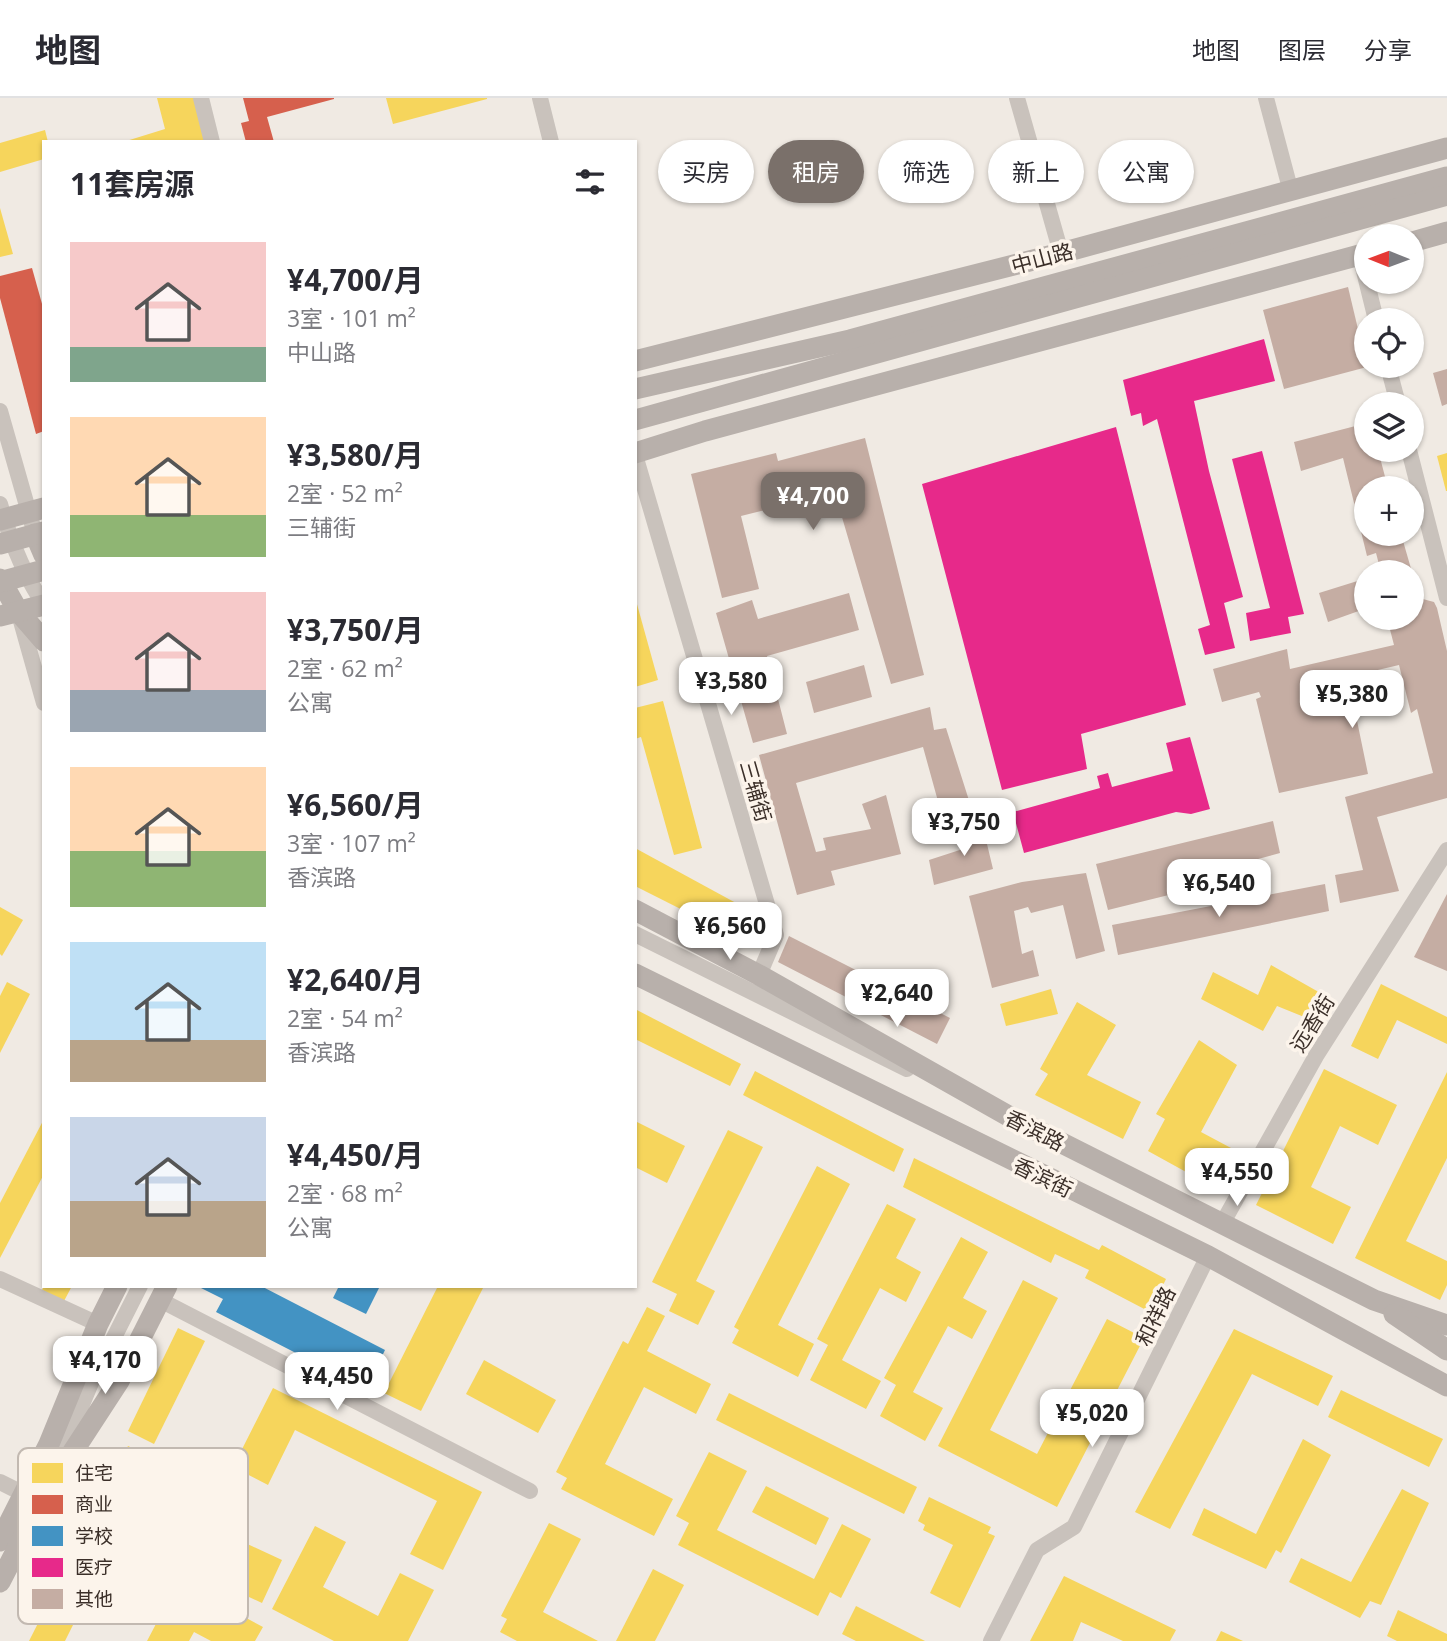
<!DOCTYPE html>
<html lang="zh">
<head>
<meta charset="utf-8">
<style>
	body { margin:0; font-family:"Open Sans","Noto Sans SC",sans-serif; background:#f7f7f7; color:#2b2b33; height:100vh; display:flex; flex-direction:column; font-size:26px; white-space:nowrap }
	* { box-sizing:border-box; margin:0 }
	p { font-size:23px; color:#7c7c81 }
	.icon { flex:none; width:38px; height:38px; fill:none; stroke:currentColor; stroke-width:2; stroke-linecap:round; stroke-linejoin:round }
	.map { position:relative; flex:1; overflow:hidden }
	.drawer { position:absolute; left:42px; top:42px; width:595px; height:1148px; display:flex; flex-direction:column; background:#fff; border-radius:0px; box-shadow:0 2px 5px #0004 }
	.drawer>* { flex:none }
	.banner { position:absolute; left:658px; top:42px; width:665px; height:63px; display:flex; gap:14px }
	.needle { width:46px; rotate:271deg }
	.tools { position:absolute; left:1354px; top:126px; display:grid; gap:14px }
	.tools a { display:grid; place-items:center; width:70px; height:70px; border-radius:50%; background:#fff; box-shadow:0 2px 5px #0004; font-size:35px }
	.price { position:absolute; translate:-50% -60px; padding:0 16px; border-radius:14px; background:#fff; color:#222; font-size:23px; line-height:46px; filter:drop-shadow(0 2px 4px #0008) }
	.price::after { content:''; position:absolute; left:50%; top:42px; width:21px; height:16px; margin-left:-10px; background:inherit; clip-path:polygon(0 0,100% 0,50% 100%) }
	.price.current { background:#7a706a; color:#fff }
	ul { padding:0; list-style:none }
	li { display:flex; align-items:center; gap:21px; height:175px; padding:0 28px }
	li span { display:grid; place-items:center; flex:none; width:196px; height:140px; border-radius:0px; color:#555 }
	li>.icon { margin-inline-start:auto }
	span .icon { width:84px; height:84px; fill:#fffc; stroke-width:1 }
	li b { font-size:30px }
	h2 { display:flex; justify-content:space-between; align-items:center; height:84px; padding:0 28px; font-size:30px }
	.pill { padding:0 24px; border-radius:32px; background:#fff; box-shadow:0 2px 5px #0004; font-size:24px; line-height:63px }
	.pill.current { background:#7a706a; color:#fff }
	header { display:flex; align-items:center; gap:42px; box-sizing:border-box; height:98px; padding:0 35px; background:#fff; border-bottom:2px solid #e1e1e2 }
	header strong { font-size:33px }
	nav { display:flex; gap:38px; margin-inline-start:auto; font-size:24px }
	.map>svg:first-child { display:block }
	.homes { fill:#f6d55c }
	.shops { fill:#d6604d }
	.schools { fill:#4393c3 }
	.health { fill:#e7298a }
	.building { fill:#c5ada3 }
	.lines { fill:none; stroke-linecap:round; stroke-linejoin:round }
	.minor { stroke:#c9c2bc; stroke-width:16 }
	.major { stroke:#b8b0ab; stroke-width:21 }
	.labels { text-anchor:middle; dominant-baseline:central; stroke-width:7; stroke-linejoin:round; paint-order:stroke }
	.street-label { font-size:21px; fill:#3b2f29; stroke:#fcf4eb }
	.key { fill:#fcf4eb; stroke:#c2b9b1; stroke-width:2 }
	.key-label { font-size:19px; fill:#3b2f29 }
</style>
</head>
<body>
<header>
<strong>地图</strong>
<nav><a>地图</a><a>图层</a><a>分享</a></nav>
</header>
<div class="map">
<svg width="1447" height="1543" viewBox="0 0 1447 1543">
	<rect width="100%" height="100%" fill="#f0eae3"/>
	<g class="homes">
		<polygon points="157,0 194,0 206,44 123,44 165,31"/>
		<polygon points="386,0 487,0 487,1 393,26"/>
		<polygon points="45,32 48,44 44,44 44,61 0,74 0,45"/>
		<polygon points="0,110 13,156 0,159"/>
		<polygon points="1447,355 1447,393 1446,393 1437,358"/>
		<polygon points="635,499 658,582 635,589"/>
		<polygon points="663,603 702,750 674,757 641,639 635,641 635,610"/>
		<polygon points="635,750 767,822 754,848 635,788"/>
		<polygon points="0,809 23,822 2,858 0,856"/>
		<polygon points="1271,867 1331,901 1319,925 1277,908 1263,933 1201,901 1213,874 1258,897"/>
		<polygon points="7,884 30,896 0,955 0,898"/>
		<polygon points="1381,886 1447,919 1447,946 1397,922 1378,961 1351,948"/>
		<polygon points="1051,891 1058,916 1006,928 1000,906"/>
		<polygon points="1077,904 1116,927 1087,977 1141,1004 1123,1041 1035,997 1048,976 1040,971"/>
		<polygon points="635,911 741,966 730,988 635,941"/>
		<polygon points="1199,942 1237,967 1201,1034 1246,1058 1226,1096 1148,1053 1165,1021 1156,1016"/>
		<polygon points="1324,971 1397,1007 1378,1047 1340,1028 1311,1089 1351,1109 1333,1146 1256,1107"/>
		<polygon points="755,973 904,1051 894,1074 743,997"/>
		<polygon points="1447,974 1447,1060 1406,1143 1447,1163 1447,1187 1440,1202 1355,1160"/>
		<polygon points="44,1021 44,1076 0,1160 0,1105"/>
		<polygon points="635,1023 685,1048 667,1085 635,1069"/>
		<polygon points="728,1032 763,1049 696,1183 715,1193 698,1227 669,1213 677,1196 652,1184"/>
		<polygon points="914,1060 1099,1152 1102,1147 1166,1181 1150,1214 1085,1180 1089,1172 1055,1156 1051,1165 903,1089"/>
		<polygon points="817,1068 850,1086 778,1227 814,1246 798,1279 732,1245 739,1232 734,1229"/>
		<polygon points="887,1106 916,1121 896,1160 921,1174 906,1204 880,1190 842,1262 881,1283 866,1311 810,1282 828,1247 817,1241"/>
		<polygon points="961,1139 988,1154 963,1200 987,1213 972,1241 948,1228 913,1294 943,1310 925,1343 880,1318 896,1287 884,1280"/>
		<polygon points="1023,1182 1058,1200 990,1332 1037,1356 1107,1221 1144,1240 1057,1409 938,1348"/>
		<polygon points="44,1188 72,1188 64,1203 42,1192"/>
		<polygon points="438,1188 484,1188 421,1313 384,1295"/>
		<polygon points="647,1209 665,1218 647,1253 711,1286 696,1316 644,1289 605,1366 673,1401 654,1438 561,1391 567,1380 556,1374 623,1243 628,1246"/>
		<polygon points="178,1230 205,1243 154,1346 128,1333"/>
		<polygon points="1234,1231 1333,1278 1318,1308 1252,1276 1170,1431 1135,1414"/>
		<polygon points="484,1262 556,1302 538,1335 466,1296"/>
		<polygon points="273,1290 482,1394 443,1472 410,1456 437,1403 295,1332 268,1387 233,1369"/>
		<polygon points="1341,1292 1443,1341 1429,1369 1328,1319"/>
		<polygon points="729,1295 917,1389 904,1416 716,1322"/>
		<polygon points="1303,1341 1331,1357 1281,1455 1276,1452 1266,1471 1192,1437 1204,1410 1256,1436"/>
		<polygon points="128,1348 149,1358 79,1495 87,1499 65,1543 29,1543"/>
		<polygon points="709,1354 747,1373 717,1432 814,1481 842,1426 871,1441 841,1500 830,1494 818,1518 678,1447 689,1425 676,1418"/>
		<polygon points="766,1388 829,1420 816,1447 752,1414"/>
		<polygon points="1402,1391 1429,1405 1381,1507 1370,1503 1360,1520 1289,1484 1301,1460 1351,1484"/>
		<polygon points="929,1399 991,1429 988,1435 995,1438 960,1510 930,1495 953,1447 923,1432 925,1427 918,1423"/>
		<polygon points="549,1425 581,1441 543,1514 598,1543 517,1543 500,1534 507,1521 501,1518"/>
		<polygon points="315,1428 346,1444 323,1489 378,1518 400,1475 434,1492 408,1543 334,1543 272,1511"/>
		<polygon points="243,1444 282,1462 262,1505 223,1487"/>
		<polygon points="653,1471 684,1487 655,1543 616,1543"/>
		<polygon points="1064,1478 1176,1532 1170,1543 1123,1543 1081,1524 1073,1543 1030,1543"/>
		<polygon points="176,1488 198,1499 200,1495 263,1529 255,1543 211,1543 194,1534 189,1543 147,1543"/>
		<polygon points="856,1508 925,1543 856,1543 842,1536"/>
		<polygon points="1398,1512 1447,1536 1447,1543 1397,1543 1387,1538"/>
		<polygon points="1221,1533 1243,1543 1216,1543"/>
	</g>
	<g class="shops">
		<polygon points="243,0 334,0 334,1 267,19 274,44 246,44 241,25 249,23"/>
		<polygon points="32,170 44,213 44,333 36,336 0,200 0,178"/>
	</g>
	<g class="schools">
		<polygon points="197,1188 261,1188 385,1252 366,1291 216,1214 223,1201"/>
		<polygon points="339,1188 380,1188 366,1216 333,1200"/>
	</g>
	<g class="health">
		<polygon points="1264,241 1275,283 1194,303 1209,373 1243,499 1224,505 1235,550 1205,557 1198,531 1210,527 1157,321 1143,328 1141,315 1131,318 1123,282"/>
		<polygon points="1116,329 1186,607 1081,636 1087,671 1002,692 922,386"/>
		<polygon points="1262,353 1304,516 1288,519 1291,535 1250,543 1246,515 1270,510 1232,361"/>
		<polygon points="1190,639 1210,711 1191,716 1176,714 1024,755 1013,714 1100,690 1097,678 1108,675 1112,689 1173,673 1166,645"/>
	</g>
	<g class="building">
		<polygon points="1348,189 1367,269 1284,291 1263,212"/>
		<polygon points="1447,271 1447,306 1442,308 1433,275"/>
		<polygon points="1367,325 1367,352 1378,352 1388,390 1367,390 1367,436 1401,436 1412,474 1381,474 1376,455 1367,458 1343,360 1301,373 1294,344"/>
		<polygon points="865,340 924,577 891,586 834,392 795,402 790,383 783,383 789,406 741,418 759,491 722,500 691,376 776,355 778,363"/>
		<polygon points="1367,480 1367,510 1328,524 1319,495"/>
		<polygon points="1412,480 1419,500 1434,504 1437,510 1447,553 1447,700 1377,719 1399,793 1340,805 1335,777 1363,772 1345,699 1433,675 1417,611 1411,615 1399,567 1348,579 1368,676 1279,695 1256,601 1261,599 1259,594 1222,604 1213,571 1287,551 1290,571 1394,547 1387,520 1412,520"/>
		<polygon points="849,495 859,532 767,558 787,636 753,645 716,515 752,502 758,521"/>
		<polygon points="864,567 872,599 814,615 806,584"/>
		<polygon points="930,609 934,632 946,630 973,715 944,725 923,649 796,685 816,754 826,752 823,740 871,731 862,706 886,697 901,756 831,773 835,787 797,797 759,657"/>
		<polygon points="981,721 993,771 934,787 929,762 969,749 965,725"/>
		<polygon points="1273,723 1280,755 1188,780 1193,791 1108,812 1096,766"/>
		<polygon points="1086,775 1105,853 1076,861 1063,807 1031,815 1028,809 1014,813 1022,856 1033,852 1039,878 992,890 969,798 1022,784"/>
		<polygon points="1325,786 1329,813 1118,857 1112,827"/>
		<polygon points="1447,796 1447,873 1414,859"/>
		<polygon points="789,838 950,920 937,946 778,864"/>
	</g>
	<g class="lines">
		<g class="minor">
			<polyline points="201,0 212,44"/>
			<polyline points="540,0 551,44"/>
			<polyline points="1017,0 1061,155"/>
			<polyline points="1266,0 1291,94"/>
			<polyline points="1360,157 1376,222"/>
			<polyline points="1388,268 1398,306"/>
			<polyline points="0,313 35,436"/>
			<polyline points="1409,352 1447,500"/>
			<polyline points="635,357 776,837 759,877"/>
			<path d="M0,406C10,441 23,476 44,506"/>
			<polyline points="19,516 44,605"/>
			<polyline points="635,836 907,971"/>
			<polyline points="1222,1126 1316,958 1447,752"/>
			<polyline points="0,1181 98,1226"/>
			<polyline points="160,1202 530,1393"/>
			<polyline points="58,1364 91,1285 140,1188"/>
			<polyline points="0,1384 24,1396"/>
			<polyline points="991,1543 1037,1452 1074,1429 1208,1158"/>
		</g>
		<g class="major">
			<polyline points="1412,144 1447,134"/>
			<polyline points="635,263 1061,155 1447,50"/>
			<polyline points="635,291 850,242 1447,79"/>
			<polyline points="635,322 1447,97"/>
			<polyline points="635,355 705,333 1367,155"/>
			<polyline points="0,422 44,410"/>
			<polyline points="35,436 44,457"/>
			<polyline points="0,446 44,434"/>
			<polyline points="0,481 18,513 44,543"/>
			<polyline points="0,484 44,472"/>
			<polyline points="0,518 44,507"/>
			<polyline points="635,812 759,877 1014,1021 1374,1202 1447,1227"/>
			<polyline points="635,876 1208,1158 1447,1288"/>
			<polyline points="1394,1216 1447,1252"/>
			<polyline points="0,1443 49,1346 98,1226 117,1188"/>
			<polyline points="0,1484 46,1395 119,1283 167,1188"/>
		</g>
	</g>
	<g class="labels">
		<g class="street-label">
			<text transform="translate(1042 160) rotate(-15)">中山路</text>
			<text transform="translate(756 693) rotate(74)">三辅街</text>
			<text transform="translate(1312 925) rotate(-58)">远香街</text>
			<text transform="translate(1035 1032) rotate(27)">香滨路</text>
			<text transform="translate(1043 1079) rotate(26)">香滨街</text>
			<text transform="translate(1155 1218) rotate(-64)">和祥路</text>
		</g>
	</g>
	<rect x="18" y="1350" width="230" height="176" rx="10" class="key"/>
	<rect x="32" y="1365" width="31" height="20" fill="#f6d55c"/>
	<rect x="32" y="1397" width="31" height="19" fill="#d6604d"/>
	<rect x="32" y="1428" width="31" height="20" fill="#4393c3"/>
	<rect x="32" y="1460" width="31" height="19" fill="#e7298a"/>
	<rect x="32" y="1491" width="31" height="20" fill="#c5ada3"/>
	<g class="key-label">
		<text x="75" y="1382">住宅</text>
		<text x="75" y="1413">商业</text>
		<text x="75" y="1445">学校</text>
		<text x="75" y="1476">医疗</text>
		<text x="75" y="1508">其他</text>
	</g>
</svg>
<div class="tools">
<a><svg class="needle" viewBox="-14 -14 28 28"><path d="M0-13l5 13h-10z" fill="#e53935"/><path d="M0 13l5-13h-10z" fill="#7c7c81"/></svg></a>
<a><svg class="icon" aria-label="locate" viewBox="0 0 24 24"><circle cx="12" cy="12" r="6"/><path d="M12 2v4M12 18v4M2 12h4M18 12h4"/></svg></a>
<a><svg class="icon" aria-label="layers" viewBox="0 0 24 24"><path d="M12 4l9 5-9 5-9-5zM3 14l9 5 9-5"/></svg></a>
<a>+</a>
<a>−</a>
</div>
<b class="price current" style="left:813px;top:434px">¥4,700</b>
<b class="price" style="left:731px;top:619px">¥3,580</b>
<b class="price" style="left:1352px;top:632px">¥5,380</b>
<b class="price" style="left:964px;top:760px">¥3,750</b>
<b class="price" style="left:1219px;top:821px">¥6,540</b>
<b class="price" style="left:730px;top:864px">¥6,560</b>
<b class="price" style="left:897px;top:931px">¥2,640</b>
<b class="price" style="left:1237px;top:1110px">¥4,550</b>
<b class="price" style="left:105px;top:1298px">¥4,170</b>
<b class="price" style="left:337px;top:1314px">¥4,450</b>
<b class="price" style="left:1092px;top:1351px">¥5,020</b>
<div class="banner">
<a class="pill">买房</a>
<a class="pill current">租房</a>
<a class="pill">筛选</a>
<a class="pill">新上</a>
<a class="pill">公寓</a>
</div>
<section class="drawer">
<h2>11套房源<svg class="icon" aria-label="filters" viewBox="0 0 24 24"><path d="M4 7h16M4 17h16"/><circle cx="9" cy="7" r="2"/><circle cx="15" cy="17" r="2"/></svg></h2>
<ul>
<li><span style="background:linear-gradient(#f6c9c9 75%,#7fa58c 0)"><svg class="icon" aria-label="home" viewBox="0 0 24 24"><path d="M3 11l9-7 9 7M6 9v11h12V9"/></svg></span><div><b>¥4,700/月</b><p>3室 · 101 m²</p><p>中山路</p></div></li>
<li><span style="background:linear-gradient(#ffd9b3 70%,#8fb573 0)"><svg class="icon" aria-label="home" viewBox="0 0 24 24"><path d="M3 11l9-7 9 7M6 9v11h12V9"/></svg></span><div><b>¥3,580/月</b><p>2室 · 52 m²</p><p>三辅街</p></div></li>
<li><span style="background:linear-gradient(#f6c9c9 70%,#9aa5b1 0)"><svg class="icon" aria-label="home" viewBox="0 0 24 24"><path d="M3 11l9-7 9 7M6 9v11h12V9"/></svg></span><div><b>¥3,750/月</b><p>2室 · 62 m²</p><p>公寓</p></div></li>
<li><span style="background:linear-gradient(#ffd9b3 60%,#8fb573 0)"><svg class="icon" aria-label="home" viewBox="0 0 24 24"><path d="M3 11l9-7 9 7M6 9v11h12V9"/></svg></span><div><b>¥6,560/月</b><p>3室 · 107 m²</p><p>香滨路</p></div></li>
<li><span style="background:linear-gradient(#bfe0f5 70%,#b9a48a 0)"><svg class="icon" aria-label="home" viewBox="0 0 24 24"><path d="M3 11l9-7 9 7M6 9v11h12V9"/></svg></span><div><b>¥2,640/月</b><p>2室 · 54 m²</p><p>香滨路</p></div></li>
<li><span style="background:linear-gradient(#c9d6e8 60%,#b9a48a 0)"><svg class="icon" aria-label="home" viewBox="0 0 24 24"><path d="M3 11l9-7 9 7M6 9v11h12V9"/></svg></span><div><b>¥4,450/月</b><p>2室 · 68 m²</p><p>公寓</p></div></li>
</ul>
</section>
</div>
</body>
</html>
